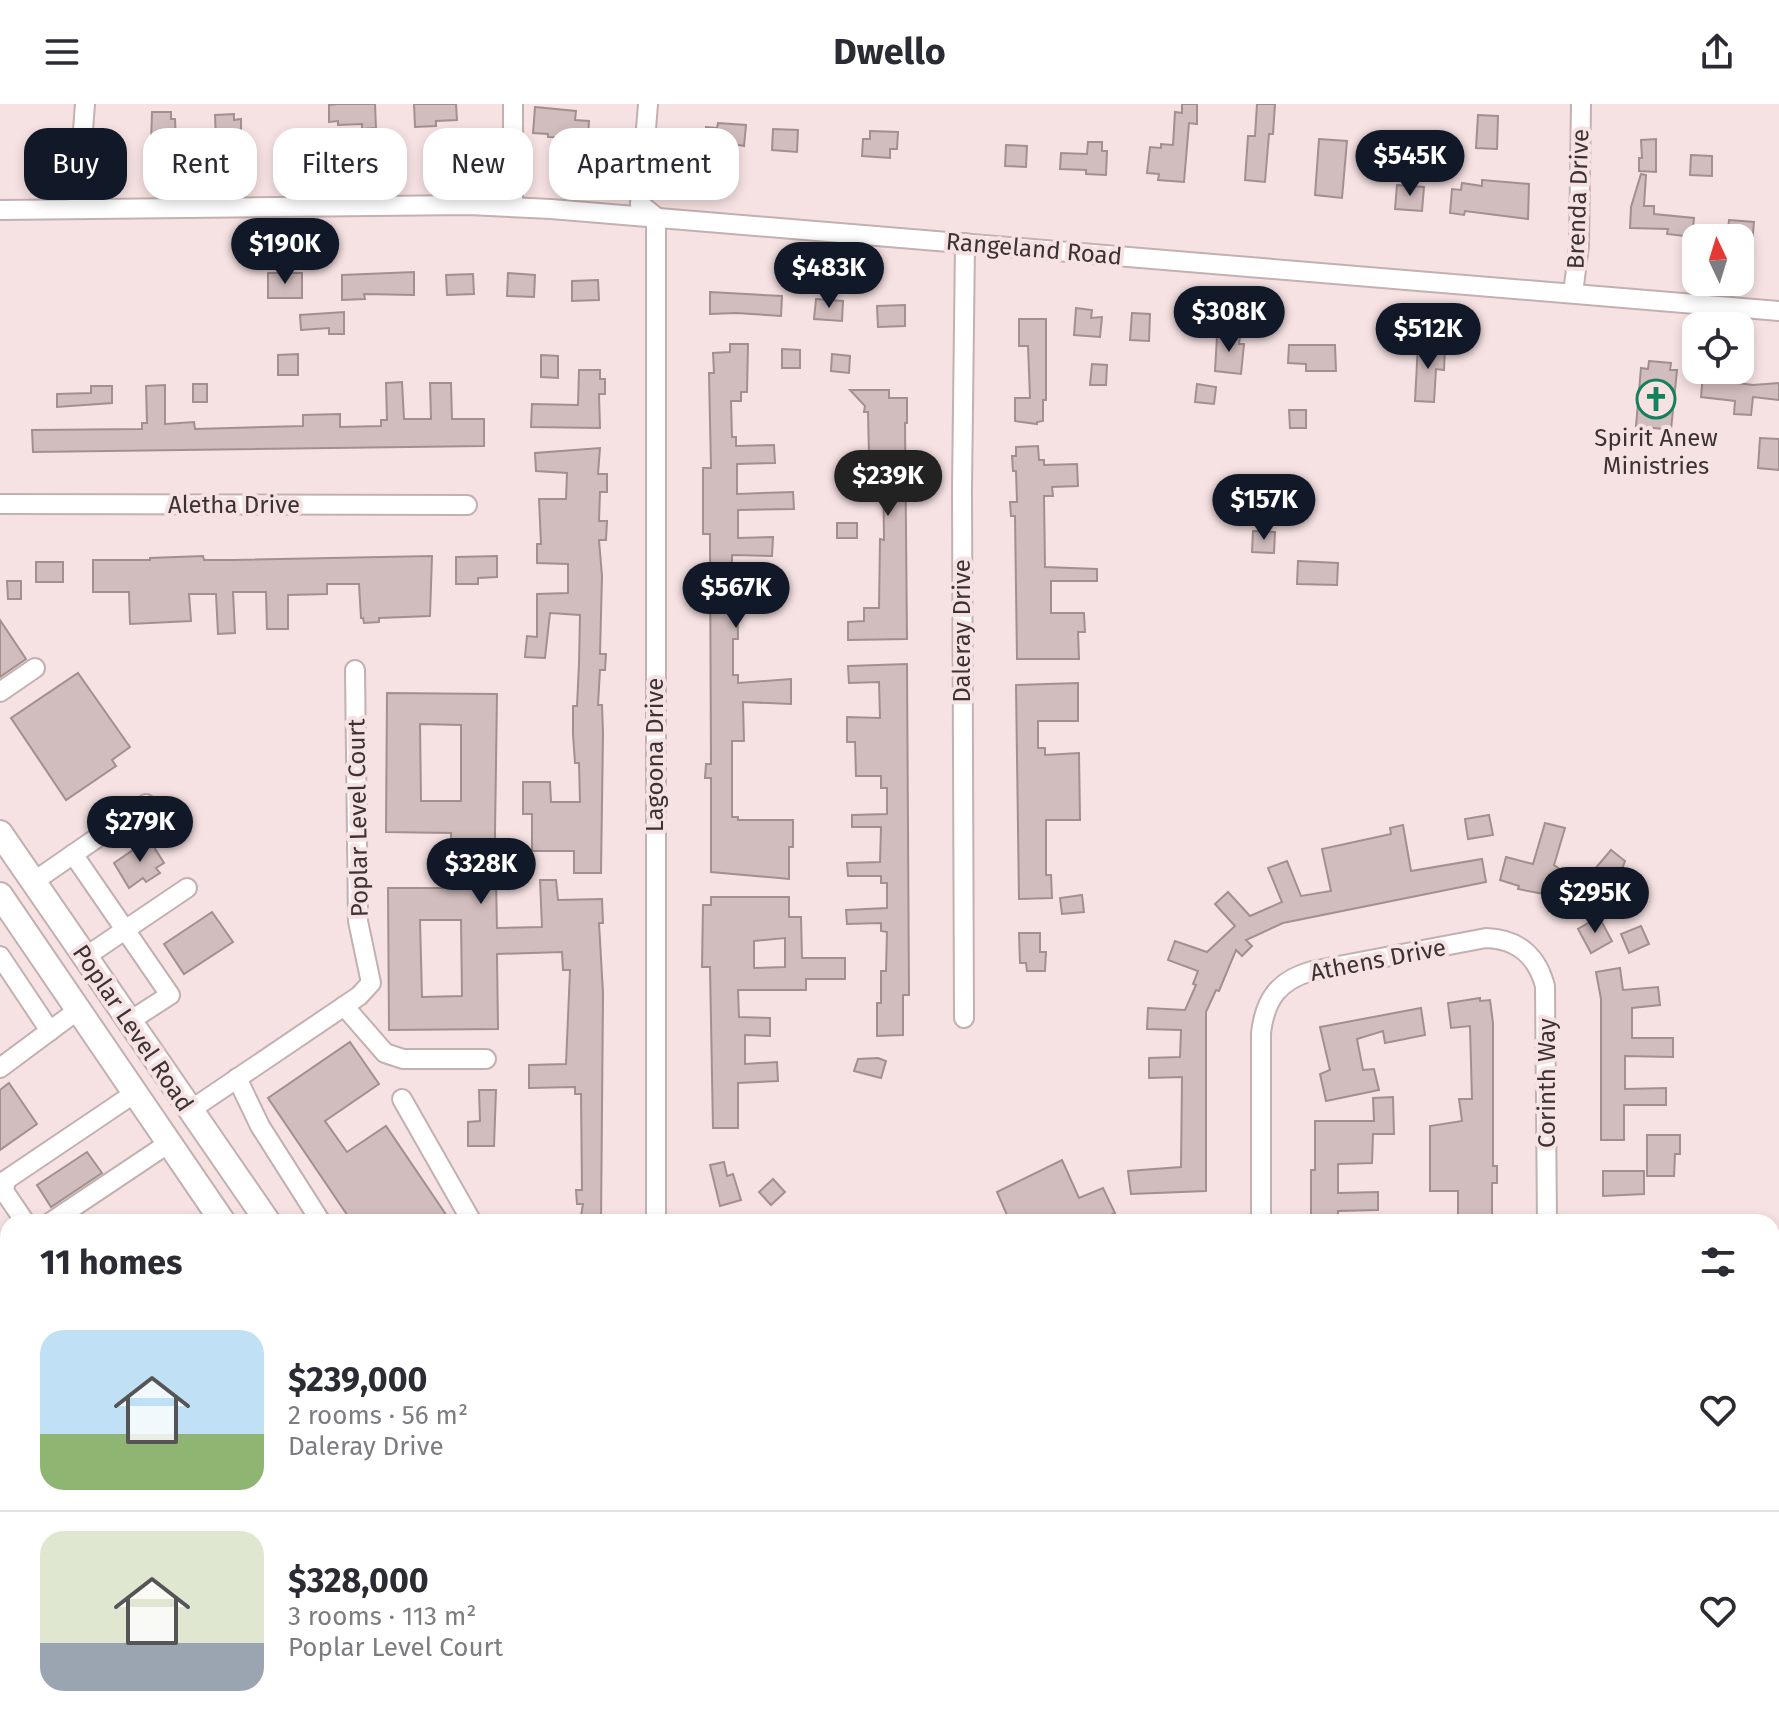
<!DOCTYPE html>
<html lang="en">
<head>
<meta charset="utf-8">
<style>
	body { margin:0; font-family:"Fira Sans",sans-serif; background:#f7f7f7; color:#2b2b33; height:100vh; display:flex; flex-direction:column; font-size:30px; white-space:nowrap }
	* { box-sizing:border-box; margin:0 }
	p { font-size:26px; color:#7c7c81 }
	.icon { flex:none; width:44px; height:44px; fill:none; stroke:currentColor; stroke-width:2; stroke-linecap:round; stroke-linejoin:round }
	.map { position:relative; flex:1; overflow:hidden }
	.drawer { position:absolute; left:0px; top:1110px; width:1780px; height:514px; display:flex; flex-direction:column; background:#fff; border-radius:24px 24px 0 0; box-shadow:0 4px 12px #0003 }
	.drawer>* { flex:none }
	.top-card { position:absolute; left:24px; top:24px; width:800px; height:72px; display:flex; gap:16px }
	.needle { width:52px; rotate:356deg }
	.fabs { position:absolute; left:1682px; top:120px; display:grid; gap:16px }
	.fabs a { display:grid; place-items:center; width:72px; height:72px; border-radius:16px; background:#fff; box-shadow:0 4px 12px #0003; font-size:40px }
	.price { position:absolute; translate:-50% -68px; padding:0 18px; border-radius:28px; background:#111827; color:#fff; font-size:26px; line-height:52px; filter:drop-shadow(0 2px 4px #0008) }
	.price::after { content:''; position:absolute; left:50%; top:48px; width:24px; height:18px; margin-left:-12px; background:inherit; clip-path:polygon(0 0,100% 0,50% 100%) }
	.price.current { background:#222; color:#fff }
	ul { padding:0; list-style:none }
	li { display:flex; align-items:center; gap:24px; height:200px; padding:0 40px }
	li+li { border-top:2px solid #e1e1e2 }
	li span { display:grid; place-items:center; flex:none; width:224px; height:160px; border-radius:24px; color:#555 }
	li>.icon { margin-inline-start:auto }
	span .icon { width:96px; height:96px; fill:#fffc; stroke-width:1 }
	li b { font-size:34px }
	h2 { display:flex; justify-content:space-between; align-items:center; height:96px; padding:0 40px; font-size:34px }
	.chip { padding:0 28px; border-radius:24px; background:#fff; box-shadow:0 4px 12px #0003; font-size:28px; line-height:72px }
	.chip.current { background:#111827; color:#fff }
	header { display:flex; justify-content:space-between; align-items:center; height:104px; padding:0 40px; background:#fff; font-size:36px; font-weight:700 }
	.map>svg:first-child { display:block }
	.building { fill:#d2bdbe; stroke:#a28f8f; stroke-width:2; fill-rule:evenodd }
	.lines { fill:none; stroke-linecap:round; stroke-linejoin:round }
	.minor-casing { stroke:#c3b0b0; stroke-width:22 }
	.major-casing { stroke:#c3b0b0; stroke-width:28 }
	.minor { stroke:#fff; stroke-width:18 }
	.major { stroke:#fff; stroke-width:24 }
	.labels { text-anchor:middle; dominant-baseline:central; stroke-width:8; stroke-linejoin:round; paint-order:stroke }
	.street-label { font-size:24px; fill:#3a3233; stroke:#f7e2e3 }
	.poi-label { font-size:24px; fill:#3a3233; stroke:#f7e2e3 }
</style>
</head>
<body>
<header><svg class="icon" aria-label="menu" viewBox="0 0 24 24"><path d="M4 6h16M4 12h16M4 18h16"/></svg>Dwello<svg class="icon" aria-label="share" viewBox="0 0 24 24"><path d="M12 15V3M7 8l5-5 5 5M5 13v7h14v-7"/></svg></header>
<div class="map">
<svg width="1779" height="1623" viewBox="0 0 1779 1623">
	<rect width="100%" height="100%" fill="#f7e2e3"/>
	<g class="building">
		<polygon points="337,0 375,0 376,24 362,25 362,20 338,21 338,17 329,18 329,1"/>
		<polygon points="414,0 456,0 457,16 436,17 436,22 415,23"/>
		<polygon points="1182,0 1197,0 1197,20 1189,19 1184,78 1158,76 1159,70 1147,69 1150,43 1161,44 1161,40 1173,41 1175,8 1182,9"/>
		<polygon points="1257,0 1275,0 1273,30 1269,30 1265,78 1245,76 1248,32 1255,32"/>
		<polygon points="535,3 576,7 575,16 589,17 588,34 548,33 548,30 533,29"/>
		<polygon points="152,8 171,8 171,15 175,15 176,37 151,41"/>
		<polygon points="234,10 234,16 241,15 241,36 216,37 215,11"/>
		<polygon points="1478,11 1498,12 1497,45 1476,44"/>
		<polygon points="718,19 746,21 744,42 729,39 729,43 704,42 706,23 717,24"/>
		<polygon points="773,25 798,26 797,48 772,46"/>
		<polygon points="870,27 898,28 897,45 890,45 890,54 862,52 863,35 870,35"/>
		<polygon points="1319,35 1347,37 1342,94 1315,91"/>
		<polygon points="1656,35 1656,68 1639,67 1639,54 1642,54 1641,36"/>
		<polygon points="1088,38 1102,38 1102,47 1107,47 1106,71 1086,70 1086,66 1060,65 1061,49 1087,50"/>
		<polygon points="1006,41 1027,42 1026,63 1005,62"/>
		<polygon points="1422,49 1436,51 1434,70 1420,68"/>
		<polygon points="1691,51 1712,52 1712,72 1690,71"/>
		<polygon points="1641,70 1646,71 1644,102 1654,102 1654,110 1694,114 1692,133 1667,130 1668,125 1630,124 1631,103"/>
		<polygon points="1482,76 1529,80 1528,115 1465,107 1464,111 1450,109 1452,85 1461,86 1462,79 1482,82"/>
		<polygon points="1397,81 1424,83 1422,107 1395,105"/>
		<polygon points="1729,116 1754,118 1750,161 1740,160 1740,134 1727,134"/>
		<polygon points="414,168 414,191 364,190 365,195 342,196 342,171"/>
		<rect x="268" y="169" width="34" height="25"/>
		<polygon points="508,169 535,171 534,193 507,192"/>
		<polygon points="473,170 474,190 447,191 446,171"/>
		<polygon points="598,176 599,196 572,197 572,177"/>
		<polygon points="710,188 782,192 781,212 736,209 710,210"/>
		<polygon points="816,195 843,197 842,217 814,215"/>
		<polygon points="905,201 905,222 878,223 877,202"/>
		<polygon points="1076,204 1092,206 1091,214 1102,213 1100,233 1074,231"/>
		<polygon points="344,208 344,230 329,230 329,224 301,226 300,211"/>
		<polygon points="1132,209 1150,210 1149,237 1130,236"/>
		<polygon points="1019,215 1046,215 1046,296 1043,296 1043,317 1037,318 1037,320 1015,317 1015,294 1030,294 1028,242 1019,242"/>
		<polygon points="1226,230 1240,232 1239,240 1244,240 1241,270 1215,267 1217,232"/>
		<polygon points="730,240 748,240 747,288 741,288 741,297 731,297 732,333 736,333 736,342 774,341 775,359 737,360 737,390 793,388 794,405 738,406 738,434 773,433 772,452 732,451 732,479 737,479 738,535 733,535 733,571 738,571 738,579 791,575 791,600 743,598 744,637 732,637 732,713 738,713 738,716 793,716 793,743 789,743 789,775 711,768 711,674 705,674 706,660 711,660 710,438 710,430 703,430 703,364 711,364 709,269 714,269 713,249 730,248"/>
		<polygon points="1418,240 1445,242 1444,266 1436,265 1434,298 1415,297"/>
		<polygon points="1289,241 1335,241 1336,267 1306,267 1306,260 1288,259"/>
		<polygon points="782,245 800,246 800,264 782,264"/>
		<polygon points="298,250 298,271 278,271 278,251"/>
		<polygon points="832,250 850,252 849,269 831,267"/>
		<polygon points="541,251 558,252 558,274 541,273"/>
		<polygon points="1649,257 1671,259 1670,266 1677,266 1671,326 1636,322 1641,264 1648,265"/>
		<polygon points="1092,260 1107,261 1106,281 1090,281"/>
		<polygon points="579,266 600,266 600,275 605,275 605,290 599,290 600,324 531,323 532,300 578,301"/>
		<polygon points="1703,270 1729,272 1729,278 1753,281 1779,279 1779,296 1753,293 1751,311 1734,310 1735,297 1701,293"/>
		<polygon points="402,278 404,315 431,315 430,279 451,279 452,315 484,315 484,342 33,348 32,326 142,325 142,319 147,319 146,282 165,281 165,320 194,318 195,325 303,322 303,311 340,310 340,323 381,322 381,316 387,316 386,279"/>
		<rect x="193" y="280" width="14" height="18"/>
		<polygon points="1197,280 1216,283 1214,300 1195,298"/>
		<polygon points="91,282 112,282 112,299 57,303 57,290 91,289"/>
		<polygon points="850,286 889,286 889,294 907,294 907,319 905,319 907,535 848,536 848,518 864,517 864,504 879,504 880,435 884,436 883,351 869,351 868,308 864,308 865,302"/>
		<polygon points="1289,306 1306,306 1306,324 1290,324"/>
		<polygon points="1760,334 1779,335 1779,366 1758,364"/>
		<polygon points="1038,342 1039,356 1044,356 1044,361 1077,360 1078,382 1052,383 1053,392 1044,392 1045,463 1097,465 1097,477 1051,477 1051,509 1084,509 1085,528 1078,528 1079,555 1017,555 1015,412 1011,412 1010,398 1017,398 1016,367 1013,367 1012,352 1016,352 1016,343"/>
		<polygon points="600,344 598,370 607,370 607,388 600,388 599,417 607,417 606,436 599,436 602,472 600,550 606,550 605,566 600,566 598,601 602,601 603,629 601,769 574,769 574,747 532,747 532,710 523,710 523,678 550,678 551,698 580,698 579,659 575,659 573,630 573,602 577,602 579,560 580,511 550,509 545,554 525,553 527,532 537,533 537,490 568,489 568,460 537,459 537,440 541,440 539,395 566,395 567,369 536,367 535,349"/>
		<rect x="837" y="419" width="20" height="15"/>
		<polygon points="1253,427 1275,428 1274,449 1252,448"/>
		<polygon points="203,452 204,456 233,456 432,452 430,512 379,514 379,518 364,519 363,514 361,514 359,480 327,480 327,490 288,491 288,525 267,525 266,488 233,488 235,529 218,530 216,490 189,490 191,517 130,520 129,488 93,488 93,456 150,456 150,454"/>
		<polygon points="497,452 497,473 478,474 478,480 456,480 456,453"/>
		<polygon points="1298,457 1338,459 1337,481 1297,480"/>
		<rect x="36" y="458" width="27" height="20"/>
		<polygon points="7,477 21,477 21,495 8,495"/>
		<polygon points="0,516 26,555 0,573"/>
		<polygon points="907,560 909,891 903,891 903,931 877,932 877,899 881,899 881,867 886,867 887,828 881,827 881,819 847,820 846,806 887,804 887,779 881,779 881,772 848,772 847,759 880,758 881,723 852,723 852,711 887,710 887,684 881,684 881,672 856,672 855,638 847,638 847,613 880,614 879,578 849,579 848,562"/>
		<polygon points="78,569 130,643 112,656 116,662 66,696 11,614"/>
		<polygon points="1078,579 1078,617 1038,617 1038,644 1045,644 1045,651 1079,649 1080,716 1046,716 1046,771 1051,771 1052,794 1019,795 1016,581"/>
		<path d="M387,589L497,590L495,729L497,824L542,823L540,776H556L558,796L602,795L603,819H599L603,889L601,1118H580L583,1100H577L576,1086H582L581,990H575V983L529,984V961L566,960L570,866H563L562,848L497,850L498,925L389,926L388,784H452L451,729L386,728ZM420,620L461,621V697H421ZM420,816H461L462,892L422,893Z"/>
		<polygon points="1489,711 1493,731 1468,735 1465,715"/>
		<polygon points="1545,719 1565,724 1554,761 1578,778 1594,766 1611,746 1625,757 1622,765 1610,780 1601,772 1572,810 1544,790 1518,785 1519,782 1500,776 1506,753 1533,760"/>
		<polygon points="1403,721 1411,767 1482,755 1486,778 1283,819 1246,836 1252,842 1242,852 1236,846 1219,887 1216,886 1206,908 1206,1087 1131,1090 1128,1067 1181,1063 1182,973 1149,974 1149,954 1180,953 1181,926 1147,925 1148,904 1185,906 1196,881 1193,880 1198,867 1168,856 1175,837 1207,848 1235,822 1215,800 1228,788 1250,812 1282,798 1268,764 1287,757 1301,792 1331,787 1322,745 1391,730 1390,724"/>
		<polygon points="149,735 164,759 156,764 160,769 146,778 143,774 129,784 114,759"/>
		<polygon points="1082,791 1084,808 1062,810 1060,794"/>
		<path d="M711,793H789V813H801L802,854H845V875H806V886H738L739,913L770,914V932L745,931V960L777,958L778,977L738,979V1024H713L710,863H702L703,801H711ZM785,834V863L754,864V837Z"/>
		<polygon points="212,808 233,838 184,870 164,840"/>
		<polygon points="1599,813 1612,837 1591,849 1578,825"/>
		<polygon points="1641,822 1649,840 1629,849 1621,830"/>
		<polygon points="1019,829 1040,829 1040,848 1046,848 1045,867 1027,867 1026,859 1020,859"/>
		<polygon points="1620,864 1623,886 1658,883 1660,901 1632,904 1632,934 1673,934 1673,953 1625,952 1625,985 1666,984 1666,1001 1624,1001 1624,1036 1601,1036 1601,895 1596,868"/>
		<polygon points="1480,894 1480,897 1490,896 1493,919 1493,1062 1497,1062 1497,1079 1492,1079 1492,1118 1458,1118 1458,1087 1430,1087 1430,1022 1462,1017 1459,995 1472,995 1470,922 1451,924 1448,899"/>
		<polygon points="1421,904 1425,931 1385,939 1383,927 1357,935 1363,966 1374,965 1379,986 1326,997 1320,970 1330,966 1320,923"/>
		<polygon points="350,938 379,980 325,1017 347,1048 386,1022 451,1118 352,1118 268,994"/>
		<polygon points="878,954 886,957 881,974 854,967 858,955"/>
		<polygon points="9,979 37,1020 0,1046 0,986"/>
		<polygon points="479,986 496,986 494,1042 468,1042 468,1018 480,1017"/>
		<polygon points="1393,993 1394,1030 1373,1030 1372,1059 1338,1060 1338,1089 1378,1088 1378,1106 1338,1107 1338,1118 1315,1118 1315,1115 1311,1115 1311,1066 1315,1066 1315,1017 1374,1017 1373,994"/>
		<polygon points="1647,1031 1680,1031 1680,1050 1675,1050 1674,1072 1647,1072"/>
		<polygon points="87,1048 102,1069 51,1103 37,1081"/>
		<polygon points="1062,1056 1079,1094 1103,1084 1115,1109 1095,1118 1010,1118 997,1088"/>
		<polygon points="724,1058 727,1072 733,1070 741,1096 720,1102 710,1061"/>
		<polygon points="1603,1067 1644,1067 1644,1090 1603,1092"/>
		<polygon points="773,1075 785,1088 771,1101 759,1088"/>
	</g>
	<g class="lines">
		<defs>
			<g id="minor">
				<polyline points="648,0 640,100 656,113 656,1118"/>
				<polyline points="513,103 513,0"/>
				<polyline points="77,105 85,0"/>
				<polyline points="0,106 468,101 551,105 1779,207"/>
				<polyline points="1573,189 1579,142 1581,0"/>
				<polyline points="0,400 467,401"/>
				<polyline points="0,588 35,564"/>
				<polyline points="73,750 170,891 128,918"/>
				<polyline points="33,778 146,700"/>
				<polyline points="0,852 50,927"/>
				<polyline points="85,853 187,784"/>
				<polyline points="344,902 385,949 403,955 486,955"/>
				<polyline points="964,914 962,386 965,139"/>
				<polyline points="0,964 78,906"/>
				<polyline points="237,974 260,1022 321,1118"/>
				<polyline points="402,995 472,1118"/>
				<polyline points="189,1007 359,892 371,879 358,817 355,566"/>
				<polyline points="25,1118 4,1087 6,1076 135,989"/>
				<polyline points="51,1118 169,1039"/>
				<path d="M1261,1118V929C1265,895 1279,876 1312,867L1486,834C1518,835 1537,852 1545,882L1547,1118"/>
				<polyline points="1772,1147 1779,1147"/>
				<polyline points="0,1272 8,1273"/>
				<polyline points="0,1438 8,1439"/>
				<polyline points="79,1616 79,1623"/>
				<polyline points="1262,1619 1508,1616"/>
				<polyline points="503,1623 508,1616"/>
				<polyline points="975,1623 975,1616"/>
			</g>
			<g id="major">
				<polyline points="0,729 268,1118"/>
				<polyline points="0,791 223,1118"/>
				<polyline points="563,1616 567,1623"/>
				<polyline points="605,1616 610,1623"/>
			</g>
		</defs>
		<use href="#minor" class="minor-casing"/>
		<use href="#major" class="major-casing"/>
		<use href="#minor" class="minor"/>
		<use href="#major" class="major"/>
	</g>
	<defs>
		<symbol id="church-ring" viewBox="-11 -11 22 22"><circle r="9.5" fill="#f7e2e3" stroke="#14815e" stroke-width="1.5"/><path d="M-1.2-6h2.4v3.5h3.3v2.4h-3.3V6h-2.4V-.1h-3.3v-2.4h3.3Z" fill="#14815e"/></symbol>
	</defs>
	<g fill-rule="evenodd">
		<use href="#church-ring" x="1634" y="273" width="44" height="44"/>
	</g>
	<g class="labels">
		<g class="street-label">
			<text transform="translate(1578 95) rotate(-88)">Brenda Drive</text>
			<text transform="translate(1034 145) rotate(5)">Rangeland Road</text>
			<text x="234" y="401">Aletha Drive</text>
			<text transform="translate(962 527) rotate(-90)">Daleray Drive</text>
			<text transform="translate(655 651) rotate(-90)">Lagoona Drive</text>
			<text transform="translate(358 714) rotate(-91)">Poplar Level Court</text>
			<text transform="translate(1378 856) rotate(-11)">Athens Drive</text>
			<text transform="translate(133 924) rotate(56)">Poplar Level Road</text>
			<text transform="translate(1547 979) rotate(-90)">Corinth Way</text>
		</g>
		<g class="poi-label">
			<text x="1656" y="334">Spirit Anew<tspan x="1656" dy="28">Ministries</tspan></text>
		</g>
	</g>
</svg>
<div class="fabs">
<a><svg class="needle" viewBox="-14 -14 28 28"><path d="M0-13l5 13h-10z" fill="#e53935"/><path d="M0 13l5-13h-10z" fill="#7c7c81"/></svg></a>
<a><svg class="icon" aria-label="locate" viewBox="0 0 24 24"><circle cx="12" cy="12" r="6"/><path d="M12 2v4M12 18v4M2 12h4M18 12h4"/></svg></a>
</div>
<b class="price" style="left:1410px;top:94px">$545K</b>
<b class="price" style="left:285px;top:182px">$190K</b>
<b class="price" style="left:829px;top:206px">$483K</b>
<b class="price" style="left:1229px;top:250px">$308K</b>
<b class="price" style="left:1428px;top:267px">$512K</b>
<b class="price current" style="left:888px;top:414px">$239K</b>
<b class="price" style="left:1264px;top:438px">$157K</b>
<b class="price" style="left:736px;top:526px">$567K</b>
<b class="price" style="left:140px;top:760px">$279K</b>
<b class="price" style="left:481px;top:802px">$328K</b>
<b class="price" style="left:1595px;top:831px">$295K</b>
<div class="top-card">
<a class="chip current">Buy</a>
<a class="chip">Rent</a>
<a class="chip">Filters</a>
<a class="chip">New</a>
<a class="chip">Apartment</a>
</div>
<section class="drawer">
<h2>11 homes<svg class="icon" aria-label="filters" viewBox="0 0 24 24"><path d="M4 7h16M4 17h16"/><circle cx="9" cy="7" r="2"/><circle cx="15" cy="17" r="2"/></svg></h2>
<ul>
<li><span style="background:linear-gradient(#bfe0f5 65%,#8fb573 0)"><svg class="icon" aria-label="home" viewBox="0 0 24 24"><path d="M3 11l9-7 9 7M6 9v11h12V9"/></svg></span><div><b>$239,000</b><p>2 rooms · 56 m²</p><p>Daleray Drive</p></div><svg class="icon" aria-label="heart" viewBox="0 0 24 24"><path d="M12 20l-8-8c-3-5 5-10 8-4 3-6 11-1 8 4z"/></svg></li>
<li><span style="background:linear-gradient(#dfe7d0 70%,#9aa5b1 0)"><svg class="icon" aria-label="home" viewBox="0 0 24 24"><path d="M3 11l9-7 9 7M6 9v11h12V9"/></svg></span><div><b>$328,000</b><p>3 rooms · 113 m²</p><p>Poplar Level Court</p></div><svg class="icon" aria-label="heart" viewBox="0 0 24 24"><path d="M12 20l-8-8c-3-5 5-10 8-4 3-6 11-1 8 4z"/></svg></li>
</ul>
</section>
</div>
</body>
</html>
